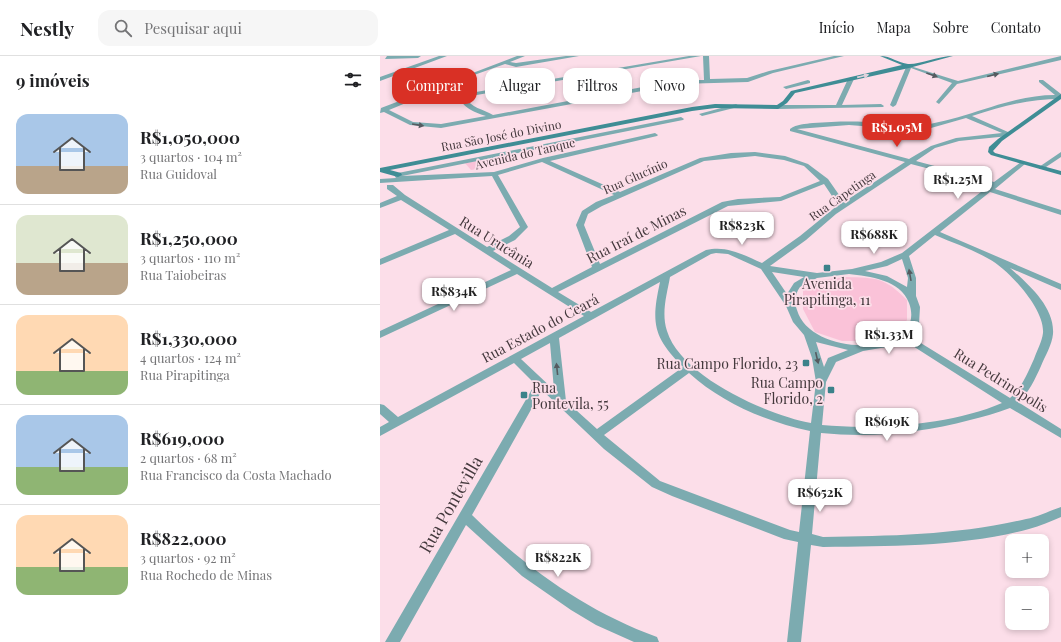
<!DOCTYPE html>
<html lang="pt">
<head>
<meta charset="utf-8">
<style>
	body { margin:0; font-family:"Playfair Display",serif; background:#f6f6f6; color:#202124; height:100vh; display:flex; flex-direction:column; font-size:15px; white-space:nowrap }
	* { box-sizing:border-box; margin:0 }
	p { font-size:13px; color:#757577 }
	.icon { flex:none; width:22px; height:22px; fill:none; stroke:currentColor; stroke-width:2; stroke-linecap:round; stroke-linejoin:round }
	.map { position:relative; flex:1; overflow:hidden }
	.side { display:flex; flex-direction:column; background:#fff; width:380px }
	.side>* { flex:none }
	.hud { position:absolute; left:12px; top:12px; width:380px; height:36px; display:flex; gap:8px }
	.buttons { position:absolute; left:625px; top:478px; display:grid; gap:8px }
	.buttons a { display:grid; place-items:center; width:44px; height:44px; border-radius:8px; background:#fff; box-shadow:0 2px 6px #0003; font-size:20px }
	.price { position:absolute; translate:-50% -34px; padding:0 9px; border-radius:8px; background:#fff; color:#222; font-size:13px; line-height:26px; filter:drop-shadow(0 1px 2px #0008) }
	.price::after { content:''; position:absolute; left:50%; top:24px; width:12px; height:9px; margin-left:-6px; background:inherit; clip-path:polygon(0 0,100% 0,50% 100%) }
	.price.selected { background:#d93025; color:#fff }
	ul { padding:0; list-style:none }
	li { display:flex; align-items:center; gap:12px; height:100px; padding:0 16px }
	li+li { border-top:1px solid #e0e0e0 }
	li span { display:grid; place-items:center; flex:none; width:112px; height:80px; border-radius:12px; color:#555 }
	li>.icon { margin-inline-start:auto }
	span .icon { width:48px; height:48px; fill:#fffc; stroke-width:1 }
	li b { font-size:17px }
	h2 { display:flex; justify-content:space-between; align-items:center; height:48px; padding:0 16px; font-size:17px }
	.tag { padding:0 14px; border-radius:12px; background:#fff; box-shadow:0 2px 6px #0003; font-size:14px; line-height:36px }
	.tag.selected { background:#d93025; color:#fff }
	header { display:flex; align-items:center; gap:24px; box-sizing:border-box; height:56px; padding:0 20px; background:#fff; border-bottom:1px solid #e0e0e0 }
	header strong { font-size:19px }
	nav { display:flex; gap:22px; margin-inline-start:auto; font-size:14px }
	.search { width:280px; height:36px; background:#f6f6f6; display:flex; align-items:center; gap:10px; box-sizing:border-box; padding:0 14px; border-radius:12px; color:#757577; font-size:15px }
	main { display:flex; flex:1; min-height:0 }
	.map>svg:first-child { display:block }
	.green { fill:#fac2d8 }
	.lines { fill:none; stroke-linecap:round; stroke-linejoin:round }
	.street { fill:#7cabb0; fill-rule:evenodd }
	.secondary { fill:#3f8d95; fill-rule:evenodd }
	.oneway { fill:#555b60 }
	.oneway2 { fill:#e0d2dc }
	.poi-dot { fill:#3b828a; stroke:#fcdee9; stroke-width:1.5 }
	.labels { text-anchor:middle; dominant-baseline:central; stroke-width:3.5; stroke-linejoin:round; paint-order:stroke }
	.far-street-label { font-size:12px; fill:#44393d; stroke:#fcdee9 }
	.street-label { font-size:14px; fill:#44393d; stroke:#fcdee9 }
	.poi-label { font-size:14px; fill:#44393d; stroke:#fcdee9; text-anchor:end }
	.near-street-label { font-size:17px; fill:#44393d; stroke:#fcdee9 }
</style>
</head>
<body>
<header>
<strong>Nestly</strong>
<div class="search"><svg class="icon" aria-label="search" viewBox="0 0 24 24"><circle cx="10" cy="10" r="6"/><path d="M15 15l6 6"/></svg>Pesquisar aqui</div>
<nav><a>Início</a><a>Mapa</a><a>Sobre</a><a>Contato</a></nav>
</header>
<main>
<section class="side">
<h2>9 imóveis<svg class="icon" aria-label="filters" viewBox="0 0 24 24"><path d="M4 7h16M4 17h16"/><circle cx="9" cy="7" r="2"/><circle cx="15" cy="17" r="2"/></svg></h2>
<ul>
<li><span style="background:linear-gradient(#a9c7e8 65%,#b9a48a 0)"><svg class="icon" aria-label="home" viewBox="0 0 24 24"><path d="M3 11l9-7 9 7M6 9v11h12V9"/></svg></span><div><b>R$1,050,000</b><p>3 quartos · 104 m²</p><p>Rua Guidoval</p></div></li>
<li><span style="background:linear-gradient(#dfe7d0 60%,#b9a48a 0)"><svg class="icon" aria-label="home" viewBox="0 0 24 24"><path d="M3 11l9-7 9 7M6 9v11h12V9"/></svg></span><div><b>R$1,250,000</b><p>3 quartos · 110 m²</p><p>Rua Taiobeiras</p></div></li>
<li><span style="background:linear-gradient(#ffd9b3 70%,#8fb573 0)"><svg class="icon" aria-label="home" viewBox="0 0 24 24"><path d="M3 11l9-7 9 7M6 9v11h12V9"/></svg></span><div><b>R$1,330,000</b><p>4 quartos · 124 m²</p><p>Rua Pirapitinga</p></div></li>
<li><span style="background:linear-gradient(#a9c7e8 65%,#8fb573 0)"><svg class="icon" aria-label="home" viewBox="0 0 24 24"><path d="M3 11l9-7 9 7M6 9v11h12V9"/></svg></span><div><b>R$619,000</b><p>2 quartos · 68 m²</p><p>Rua Francisco da Costa Machado</p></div></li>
<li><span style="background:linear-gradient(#ffd9b3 65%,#8fb573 0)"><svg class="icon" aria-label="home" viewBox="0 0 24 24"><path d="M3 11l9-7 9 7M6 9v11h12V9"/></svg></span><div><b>R$822,000</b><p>3 quartos · 92 m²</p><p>Rua Rochedo de Minas</p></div></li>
</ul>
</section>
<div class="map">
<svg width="681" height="586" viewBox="0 0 681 586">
	<rect width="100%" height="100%" fill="#fcdee9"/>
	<g class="green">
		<polygon points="119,101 125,108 91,114 85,107"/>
		<path d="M466,221C497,222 504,221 527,244V264L515,279L501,285H462L435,276L423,253V235L439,224Z"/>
	</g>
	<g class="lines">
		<g class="street">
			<polygon points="7,0 41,0 38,2 5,3"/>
			<polygon points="59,0 67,0 0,25 0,21"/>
			<path d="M137,0H145L130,6L136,7L186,0H199L136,11L125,8L94,19L85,31L84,38L309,0H321L85,41C91,52 103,53 113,59L300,24H324L323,0H329L330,23L367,22L389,15L454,0H464L393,17L368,26L300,28L61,72L30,69L4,56L0,57L1,52ZM86,22L78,33C77,49 93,56 106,60L61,68L33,66L9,54Z"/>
			<polygon points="681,0 681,4 577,28 559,48 556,46 572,27 531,12 516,49 513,51 510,49 527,9 578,25"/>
			<polygon points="471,21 474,23 462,49 501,48 504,50 503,51 398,53 395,51 398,49 456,49 468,23"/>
			<polygon points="428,24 430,25 430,27 406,33 403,31"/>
			<path d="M659,24H663L681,38V43C648,43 623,50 592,60L628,76L629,80L579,85L555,92L536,105L614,126L641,106H645V108L615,133L681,154V159L610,136L560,176L681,228V234L630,212C648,228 675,251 673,278C672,289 665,300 661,310C655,323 649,337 638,346L681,373V382L630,352C617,357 603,361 590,364C541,377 492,382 441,377L432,478L443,481C512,480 579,479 646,463C658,461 669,455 681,451V461C671,465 660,470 649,473C582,491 512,490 443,491L431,489L421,586H407L418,486L404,483L292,440L272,431L224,393L162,334L92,459C146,512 206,555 277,581L279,586H254L216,569L191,554L142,520L86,469L20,586H5L155,328L134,307L0,380V371L9,366L0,358V348L4,349L18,361L204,260L137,218L0,282V275L131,214L75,178L0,209V203L69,174L21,144L0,152V147L17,140L7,133V129H13L25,139L107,191L129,180L140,171L112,120L0,127V123L16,122L14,119L18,117L301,61L304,63L303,64L22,120L114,116L163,102L275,77L278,79L277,80L170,105L240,136L320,102L351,97L375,96L405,100L428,108L448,123L464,146L525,106L410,75V73C417,68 425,68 433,67C450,66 468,65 485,66C500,68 515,71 530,70C581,68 624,39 675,39L659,26ZM586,62L622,77L576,82L551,90L529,103L417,73L469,69L532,74L551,72ZM375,100L404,104L424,110L440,125L400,141L358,143L342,146L220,208L204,169L208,158L222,150L324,105ZM162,106L234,139L216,146L202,155L196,169L212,211L172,232L113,195L135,184L148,171L118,119ZM531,108L610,129L522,197L501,206L472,213L437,217L390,210L426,184L456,158ZM444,128L458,149L420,180L382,207C363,199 347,189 326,194L211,256L178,236L348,150L401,145ZM555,179C573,187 592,193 609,203C628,213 665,253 663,277C662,286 657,294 654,303C648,316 642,332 630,342L531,281L539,268L540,251L536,240V222L529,200ZM336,197L348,198L381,213L406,250L413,266L424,279L432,302L436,326L431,367C388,359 301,321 287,275C281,257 287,238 290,221L331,198ZM522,203L528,222L527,231L507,220L485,215L507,210ZM392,216L424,221L414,227L407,238ZM469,218C489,220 521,224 529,247C549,301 431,303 417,254C414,246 415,238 420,231L437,222ZM280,226C271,267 273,281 303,311L217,373L186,345L179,282ZM525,285L622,347C571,369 497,374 442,369L446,326L456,306L483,295L507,291ZM436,286L468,294L448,302L444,311ZM170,287L174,334L141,303ZM309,317C342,347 387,366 430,375L419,476L410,474L280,425L224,379Z"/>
			<polygon points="356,48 359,50 358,51 322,60 319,58"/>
			<polygon points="681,96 681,101 663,113 659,113 659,111"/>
		</g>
		<g class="secondary">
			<path d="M500,0C511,0 518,7 528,8C538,9 559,0 573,0L529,12L415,37L407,47L398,53L335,52L312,55L10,114L21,117L22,119L18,121L0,116V112L312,51L335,48L397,49L403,45L411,35L522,9Z"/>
			<polygon points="681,38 681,43 622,85 613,95 615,97 681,115 681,119 611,99 608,96 609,91 618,83"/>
		</g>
	</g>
	<defs><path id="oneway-solid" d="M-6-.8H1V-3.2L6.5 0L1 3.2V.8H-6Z"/></defs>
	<g class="oneway">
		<use href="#oneway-solid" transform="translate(552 19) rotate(20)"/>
		<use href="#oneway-solid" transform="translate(613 19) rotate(-14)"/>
		<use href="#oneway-solid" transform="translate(38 69) rotate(9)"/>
		<use href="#oneway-solid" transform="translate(530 219) rotate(-100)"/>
		<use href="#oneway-solid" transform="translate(437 302) rotate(77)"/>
		<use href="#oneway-solid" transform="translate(177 313) rotate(-96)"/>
	</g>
	<use class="oneway2" href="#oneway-solid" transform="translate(483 20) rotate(-13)"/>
	<g class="poi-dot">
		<rect x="443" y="208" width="8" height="8" rx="2"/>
		<rect x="422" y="303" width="8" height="8" rx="2"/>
		<rect x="447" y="330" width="8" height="8" rx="2"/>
		<rect x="140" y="335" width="8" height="8" rx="2"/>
	</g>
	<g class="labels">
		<g class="far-street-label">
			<text transform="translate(121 79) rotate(-11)">Rua São José do Divino</text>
			<text transform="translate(145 97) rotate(-13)">Avenida do Tanque</text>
			<text transform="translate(255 120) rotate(-24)">Rua Glucínio</text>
			<text transform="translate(462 139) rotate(-35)">Rua Capetinga</text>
		</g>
		<g class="street-label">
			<text transform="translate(256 178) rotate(-27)">Rua Iraí de Minas</text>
			<text transform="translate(117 186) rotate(32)">Rua Urucânia</text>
			<text transform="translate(160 272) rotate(-28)">Rua Estado do Ceará</text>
			<text transform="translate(621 324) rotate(32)">Rua Pedrinópolis</text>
		</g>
		<g class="poi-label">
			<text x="447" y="227" text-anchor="middle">Avenida<tspan x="447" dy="16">Pirapitinga, 11</tspan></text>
			<text x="418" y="307">Rua Campo Florido, 23</text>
			<text x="443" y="326">Rua Campo<tspan x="443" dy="16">Florido, 2</tspan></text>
			<text x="152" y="331" text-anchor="start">Rua<tspan x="152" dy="16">Pontevila, 55</tspan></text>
		</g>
		<g class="near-street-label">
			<text transform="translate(70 448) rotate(-60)">Rua Pontevilla</text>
		</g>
	</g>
</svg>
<div class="buttons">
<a>+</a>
<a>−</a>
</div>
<b class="price selected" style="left:517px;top:92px">R$1.05M</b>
<b class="price" style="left:578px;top:144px">R$1.25M</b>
<b class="price" style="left:362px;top:190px">R$823K</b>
<b class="price" style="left:494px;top:199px">R$688K</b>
<b class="price" style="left:74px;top:256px">R$834K</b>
<b class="price" style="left:509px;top:299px">R$1.33M</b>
<b class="price" style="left:507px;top:386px">R$619K</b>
<b class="price" style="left:440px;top:457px">R$652K</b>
<b class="price" style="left:178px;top:522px">R$822K</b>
<div class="hud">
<a class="tag selected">Comprar</a>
<a class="tag">Alugar</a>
<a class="tag">Filtros</a>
<a class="tag">Novo</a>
</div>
</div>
</main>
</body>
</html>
